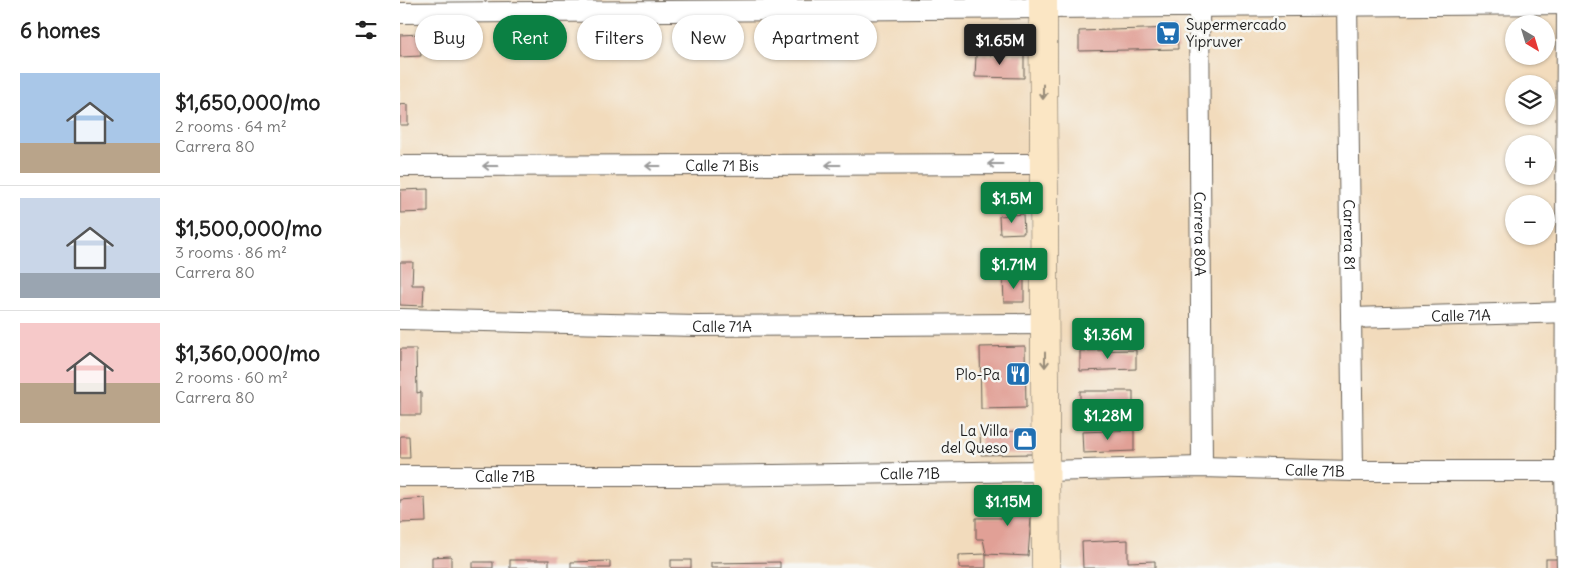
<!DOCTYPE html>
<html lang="en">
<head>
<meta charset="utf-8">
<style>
	body { margin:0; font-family:Delius,sans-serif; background:#f2f2f2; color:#222; height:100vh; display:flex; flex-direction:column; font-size:19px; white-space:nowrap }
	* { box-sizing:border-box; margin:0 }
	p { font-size:16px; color:#767676 }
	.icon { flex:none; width:28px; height:28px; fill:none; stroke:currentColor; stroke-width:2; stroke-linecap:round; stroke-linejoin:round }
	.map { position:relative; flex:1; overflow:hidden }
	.drawer { display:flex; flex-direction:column; background:#fff; width:400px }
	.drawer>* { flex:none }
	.hud { position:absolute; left:15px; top:15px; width:475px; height:45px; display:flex; gap:10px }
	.needle { width:32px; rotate:142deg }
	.controls { position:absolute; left:1105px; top:15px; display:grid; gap:10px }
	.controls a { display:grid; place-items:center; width:50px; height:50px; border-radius:50%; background:#fff; box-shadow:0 1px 4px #0004; font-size:25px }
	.price { position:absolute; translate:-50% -42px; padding:0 11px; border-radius:5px; background:#0b8043; color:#fff; font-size:16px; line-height:32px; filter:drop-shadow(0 1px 2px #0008) }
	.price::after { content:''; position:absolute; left:50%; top:30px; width:15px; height:11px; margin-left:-8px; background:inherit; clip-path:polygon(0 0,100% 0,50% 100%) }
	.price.selected { background:#222; color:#fff }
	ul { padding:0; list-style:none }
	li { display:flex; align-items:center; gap:15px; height:125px; padding:0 20px }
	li+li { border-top:1px solid #e0e0e0 }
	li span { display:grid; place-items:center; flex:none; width:140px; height:100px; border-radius:0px; color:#555 }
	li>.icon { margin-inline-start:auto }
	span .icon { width:60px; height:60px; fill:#fffc; stroke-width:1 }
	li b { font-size:21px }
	h2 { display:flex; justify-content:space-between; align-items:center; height:60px; padding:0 20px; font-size:21px }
	.chip { padding:0 18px; border-radius:22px; background:#fff; box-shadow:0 1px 4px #0004; font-size:18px; line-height:45px }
	.chip.selected { background:#0b8043; color:#fff }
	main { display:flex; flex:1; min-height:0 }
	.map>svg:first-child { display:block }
	.building { fill:#e1a096 }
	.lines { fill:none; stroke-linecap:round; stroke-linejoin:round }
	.street-casing { stroke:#675f54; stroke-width:22 }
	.secondary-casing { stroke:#675f54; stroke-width:29 }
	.street { stroke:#fff; stroke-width:20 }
	.secondary { stroke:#fbe6c4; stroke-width:28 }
	.oneway { stroke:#978b78 }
	.oneway2 { stroke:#999 }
	.labels { text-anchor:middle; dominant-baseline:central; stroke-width:5; stroke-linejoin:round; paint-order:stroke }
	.poi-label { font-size:15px; fill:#1c1c1c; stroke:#f6f6f2; text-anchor:end }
	.street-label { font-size:15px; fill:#1c1c1c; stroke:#f6f6f2 }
</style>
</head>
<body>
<main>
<section class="drawer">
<h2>6 homes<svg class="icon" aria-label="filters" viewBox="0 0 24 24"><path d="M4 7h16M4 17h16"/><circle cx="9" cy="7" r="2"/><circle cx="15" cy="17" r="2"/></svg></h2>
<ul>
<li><span style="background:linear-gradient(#a9c7e8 70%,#b9a48a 0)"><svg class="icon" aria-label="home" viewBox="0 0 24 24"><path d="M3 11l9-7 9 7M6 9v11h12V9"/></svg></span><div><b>$1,650,000/mo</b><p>2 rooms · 64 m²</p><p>Carrera 80</p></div></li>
<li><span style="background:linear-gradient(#c9d6e8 75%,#9aa5b1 0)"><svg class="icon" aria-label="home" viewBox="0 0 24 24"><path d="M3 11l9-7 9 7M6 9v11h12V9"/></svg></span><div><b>$1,500,000/mo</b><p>3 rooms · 86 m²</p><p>Carrera 80</p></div></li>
<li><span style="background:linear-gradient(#f6c9c9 60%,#b9a48a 0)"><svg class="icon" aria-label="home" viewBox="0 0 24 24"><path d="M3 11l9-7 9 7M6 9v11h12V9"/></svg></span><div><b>$1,360,000/mo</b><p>2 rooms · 60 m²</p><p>Carrera 80</p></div></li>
</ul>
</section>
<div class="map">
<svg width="1170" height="568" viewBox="0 0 1170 568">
	<rect width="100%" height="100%" fill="#f6f6f2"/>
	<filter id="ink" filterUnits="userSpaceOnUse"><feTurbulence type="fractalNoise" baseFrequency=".02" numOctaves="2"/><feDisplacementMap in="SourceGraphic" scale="10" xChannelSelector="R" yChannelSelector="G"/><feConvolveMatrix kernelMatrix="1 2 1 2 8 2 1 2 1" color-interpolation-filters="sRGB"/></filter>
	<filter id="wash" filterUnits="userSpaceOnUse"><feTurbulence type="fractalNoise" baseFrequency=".0096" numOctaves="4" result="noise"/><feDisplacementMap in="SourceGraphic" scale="20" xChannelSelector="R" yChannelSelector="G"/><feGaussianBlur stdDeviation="1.12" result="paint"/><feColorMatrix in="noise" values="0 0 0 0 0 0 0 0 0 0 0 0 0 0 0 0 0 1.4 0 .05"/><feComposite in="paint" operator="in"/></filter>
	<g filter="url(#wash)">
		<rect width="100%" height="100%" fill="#f2dbbc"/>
		<g id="blocks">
			<g class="building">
				<polygon points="777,28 778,49 679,51 679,31"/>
				<polygon points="20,34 21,56 0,57 0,35"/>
				<polygon points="576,55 624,55 624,78 575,77"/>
				<polygon points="0,104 8,105 8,125 0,125"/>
				<polygon points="28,189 28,212 0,213 0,190"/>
				<polygon points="623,214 624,233 600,234 599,216"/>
				<polygon points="0,262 13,262 12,285 24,285 23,306 0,305"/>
				<polygon points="603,279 624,279 624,302 604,302"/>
				<polygon points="625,346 626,408 581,409 580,347"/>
				<polygon points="0,349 16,349 17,393 21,392 21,415 0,415"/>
				<polygon points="736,350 736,369 680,371 680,351"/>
				<polygon points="680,391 733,391 733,410 680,411"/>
				<polygon points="734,430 734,451 683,453 682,432"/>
				<polygon points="631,431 632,454 581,455 580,432"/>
				<polygon points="0,436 9,436 10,458 0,458"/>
				<polygon points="603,493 631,493 631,518 628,556 586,554 583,539 576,539 576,518 602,518"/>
				<polygon points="25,498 26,522 0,523 0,500"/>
				<polygon points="728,540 728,562 755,561 755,568 683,568 682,542"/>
				<polygon points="586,554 586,568 559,568 559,555"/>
				<polygon points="51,556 51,568 32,568 32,557"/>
				<rect x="1146" y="559" width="19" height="9"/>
				<rect x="110" y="560" width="39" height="8"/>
				<rect x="271" y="560" width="20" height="8"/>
				<polygon points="210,561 210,568 171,568 171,562"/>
				<rect x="72" y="562" width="21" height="6"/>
				<polygon points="380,562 380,568 311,568 311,563"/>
			</g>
		</g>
	</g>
	<g filter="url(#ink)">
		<use href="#blocks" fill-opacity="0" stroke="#675f54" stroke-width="1"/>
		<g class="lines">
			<defs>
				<g id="street">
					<path id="s1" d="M799,0L802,467"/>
					<path id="s2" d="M947,0L953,471"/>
					<polyline points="0,13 1170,4"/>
					<path id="s3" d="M0,166L644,164"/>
					<path id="s4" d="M951,318L1170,312"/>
					<path id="s5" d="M0,319L297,326L645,324"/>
					<path id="s6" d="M0,476H296L646,471L802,467L953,471H1170"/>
					<polyline points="1167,568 1165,471 1167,4"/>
				</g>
				<polyline id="secondary" points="643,0 646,568"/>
			</defs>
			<use href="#street" class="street-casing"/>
			<use href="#secondary" class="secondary-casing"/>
			<use href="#street" class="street"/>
			<use href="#secondary" class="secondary"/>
		</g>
		<defs><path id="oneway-shaft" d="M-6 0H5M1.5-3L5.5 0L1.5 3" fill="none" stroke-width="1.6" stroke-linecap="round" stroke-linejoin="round" transform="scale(1.25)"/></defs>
		<g class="oneway">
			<use href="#oneway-shaft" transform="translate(643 92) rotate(90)"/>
			<use href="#oneway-shaft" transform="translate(645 360) rotate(90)"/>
		</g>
		<g class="oneway2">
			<use href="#oneway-shaft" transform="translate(595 164) rotate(180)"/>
			<use href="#oneway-shaft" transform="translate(433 165) rotate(180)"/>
			<use href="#oneway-shaft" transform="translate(90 166) rotate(180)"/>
			<use href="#oneway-shaft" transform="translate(253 166) rotate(180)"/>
		</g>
	</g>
	<defs>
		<symbol id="supermarket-square" viewBox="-11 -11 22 22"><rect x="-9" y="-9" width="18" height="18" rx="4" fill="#1f6fb2" stroke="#f6f6f2"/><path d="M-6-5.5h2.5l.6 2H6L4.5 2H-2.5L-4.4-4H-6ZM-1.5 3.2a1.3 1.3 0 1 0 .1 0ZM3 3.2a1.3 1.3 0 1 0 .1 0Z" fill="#fff"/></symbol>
		<symbol id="restaurant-square" viewBox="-11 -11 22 22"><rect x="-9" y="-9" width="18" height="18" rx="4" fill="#1f6fb2" stroke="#f6f6f2"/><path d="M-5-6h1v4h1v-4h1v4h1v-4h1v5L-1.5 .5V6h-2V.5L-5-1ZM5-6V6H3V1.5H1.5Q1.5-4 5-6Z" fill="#fff"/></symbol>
		<symbol id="shop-square" viewBox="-11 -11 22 22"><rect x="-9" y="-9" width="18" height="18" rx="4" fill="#1f6fb2" stroke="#f6f6f2"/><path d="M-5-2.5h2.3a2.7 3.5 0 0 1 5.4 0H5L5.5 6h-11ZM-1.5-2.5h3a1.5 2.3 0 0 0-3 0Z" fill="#fff"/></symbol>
	</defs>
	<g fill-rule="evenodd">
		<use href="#supermarket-square" x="754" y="19" width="28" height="28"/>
		<use href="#restaurant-square" x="604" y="360" width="28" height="28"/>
		<use href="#shop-square" x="611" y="425" width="28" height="28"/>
	</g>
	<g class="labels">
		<g class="poi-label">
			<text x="786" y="24" text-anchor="start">Supermercado<tspan x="786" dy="17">Yipruver</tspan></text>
			<text x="600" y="374">Plo-Pa</text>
			<text x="608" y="430">La Villa<tspan x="608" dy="17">del Queso</tspan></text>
		</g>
		<g class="street-label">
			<text stroke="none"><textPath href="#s3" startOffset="322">Calle 71 Bis</textPath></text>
			<text stroke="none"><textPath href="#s1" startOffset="234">Carrera 80A</textPath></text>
			<text stroke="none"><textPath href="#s2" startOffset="235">Carrera 81</textPath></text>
			<text stroke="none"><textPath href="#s4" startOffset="110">Calle 71A</textPath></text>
			<text stroke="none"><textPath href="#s5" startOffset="322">Calle 71A</textPath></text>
			<text stroke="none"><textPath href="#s6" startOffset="915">Calle 71B</textPath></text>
			<text stroke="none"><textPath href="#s6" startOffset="510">Calle 71B</textPath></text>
			<text stroke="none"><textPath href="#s6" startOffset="105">Calle 71B</textPath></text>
		</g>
	</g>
</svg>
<div class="controls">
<a><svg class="needle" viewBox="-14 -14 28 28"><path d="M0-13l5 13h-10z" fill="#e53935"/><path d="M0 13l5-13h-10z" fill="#767676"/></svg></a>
<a><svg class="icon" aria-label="layers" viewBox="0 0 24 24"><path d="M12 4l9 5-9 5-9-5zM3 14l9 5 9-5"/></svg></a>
<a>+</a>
<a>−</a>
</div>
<b class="price selected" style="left:600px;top:66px">$1.65M</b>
<b class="price" style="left:612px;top:224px">$1.5M</b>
<b class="price" style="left:614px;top:290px">$1.71M</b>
<b class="price" style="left:708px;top:360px">$1.36M</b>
<b class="price" style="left:708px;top:441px">$1.28M</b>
<b class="price" style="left:608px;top:527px">$1.15M</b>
<div class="hud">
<a class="chip">Buy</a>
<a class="chip selected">Rent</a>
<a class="chip">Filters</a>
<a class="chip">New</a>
<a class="chip">Apartment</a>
</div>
</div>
</main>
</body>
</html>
